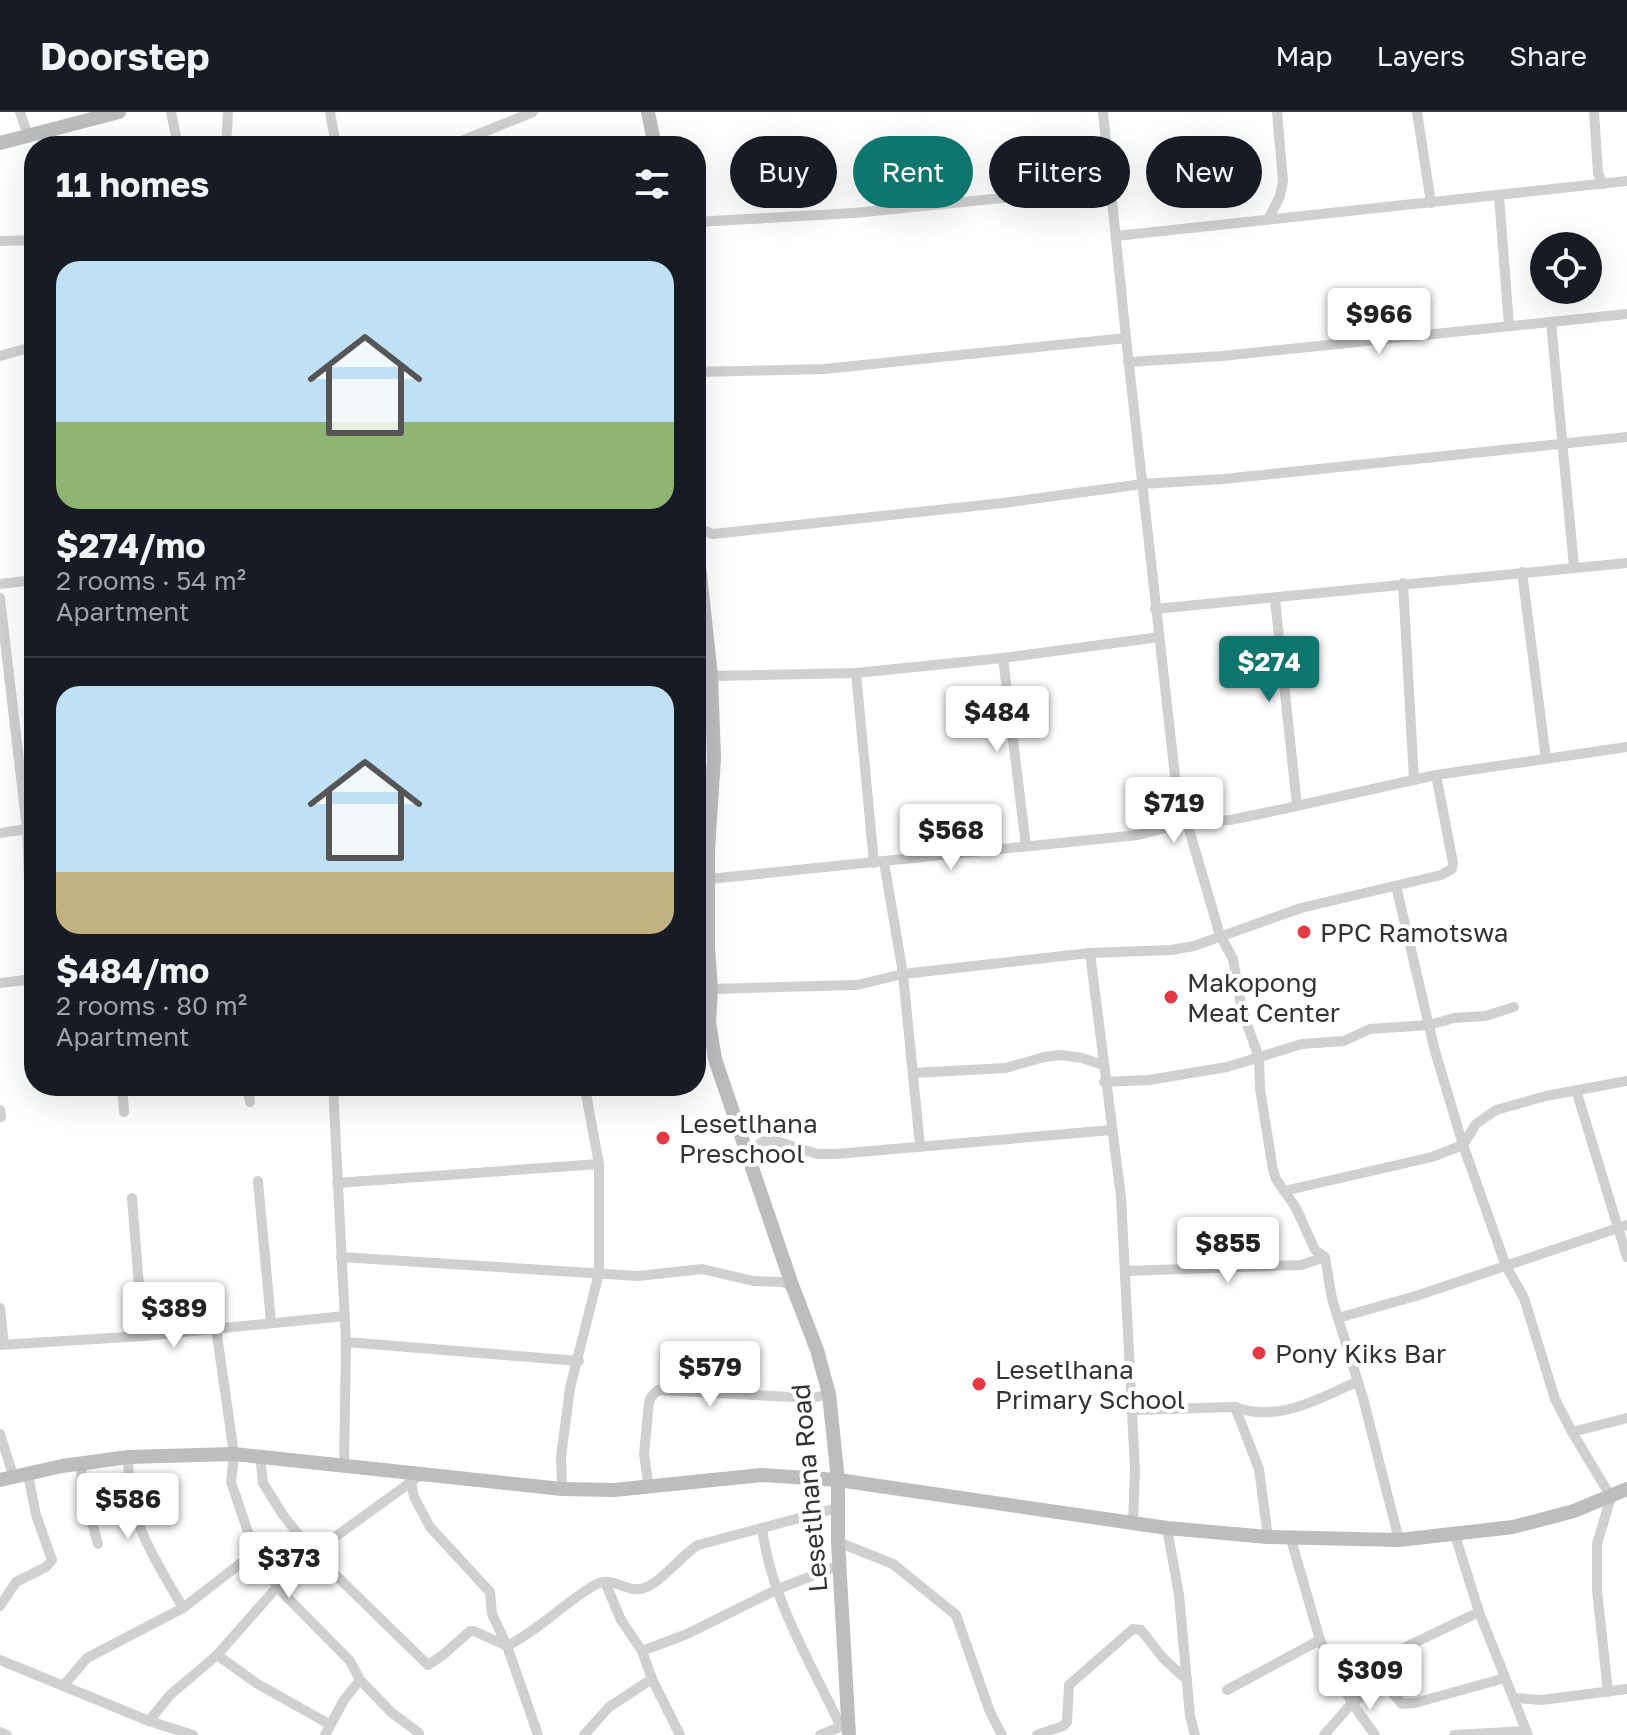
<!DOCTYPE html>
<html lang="en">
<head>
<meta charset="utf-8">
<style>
	body { margin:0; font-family:"Golos Text",sans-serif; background:#20242c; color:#f1f3f6; height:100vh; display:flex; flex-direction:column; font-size:30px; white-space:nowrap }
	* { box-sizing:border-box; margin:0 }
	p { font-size:26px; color:#9ea1a6 }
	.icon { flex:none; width:44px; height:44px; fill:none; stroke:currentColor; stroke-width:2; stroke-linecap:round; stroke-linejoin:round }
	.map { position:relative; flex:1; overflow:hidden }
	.side { position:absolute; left:24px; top:24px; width:682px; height:960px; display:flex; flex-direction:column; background:#171b24; border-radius:32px; box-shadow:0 8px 32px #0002 }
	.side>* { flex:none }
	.top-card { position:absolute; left:730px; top:24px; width:760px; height:72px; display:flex; gap:16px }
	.tools { position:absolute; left:1530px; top:120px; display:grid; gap:16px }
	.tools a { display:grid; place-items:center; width:72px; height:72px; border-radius:50%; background:#171b24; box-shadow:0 8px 32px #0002; font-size:40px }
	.price { position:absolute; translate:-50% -68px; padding:0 18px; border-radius:8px; background:#fff; color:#222; font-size:26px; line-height:52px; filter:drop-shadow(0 2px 4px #0008) }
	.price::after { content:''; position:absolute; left:50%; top:48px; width:24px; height:18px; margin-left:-12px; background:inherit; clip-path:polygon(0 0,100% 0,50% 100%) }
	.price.selected { background:#0f766e; color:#fff }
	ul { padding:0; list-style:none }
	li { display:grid; align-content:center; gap:16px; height:424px; padding:0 32px }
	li+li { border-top:2px solid #363941 }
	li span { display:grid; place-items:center; height:248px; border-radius:24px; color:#555 }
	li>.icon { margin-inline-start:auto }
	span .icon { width:144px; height:144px; fill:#fffc; stroke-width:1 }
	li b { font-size:34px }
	h2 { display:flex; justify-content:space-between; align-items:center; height:96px; padding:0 32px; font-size:34px }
	.chip { padding:0 28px; border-radius:36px; background:#171b24; box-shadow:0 8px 32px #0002; font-size:28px; line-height:72px }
	.chip.selected { background:#0f766e; color:#fff }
	header { display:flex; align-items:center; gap:48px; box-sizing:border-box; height:112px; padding:0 40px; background:#171b24; border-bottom:2px solid #363941 }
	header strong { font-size:38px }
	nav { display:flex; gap:44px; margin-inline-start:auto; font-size:28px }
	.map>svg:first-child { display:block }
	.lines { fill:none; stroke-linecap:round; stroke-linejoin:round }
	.street { stroke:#d0d0d0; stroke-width:10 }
	.secondary { stroke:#bdbdbd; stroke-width:14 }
	.poi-dot { fill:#e63946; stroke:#fff; stroke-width:3 }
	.labels { text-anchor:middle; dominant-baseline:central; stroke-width:8; stroke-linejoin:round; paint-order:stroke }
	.poi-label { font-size:26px; fill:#333; stroke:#fff; text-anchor:start }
	.street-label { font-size:26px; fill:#333; stroke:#fff }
</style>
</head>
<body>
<header>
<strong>Doorstep</strong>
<nav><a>Map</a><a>Layers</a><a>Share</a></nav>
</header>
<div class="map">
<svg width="1627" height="1623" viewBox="0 0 1627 1623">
	<rect width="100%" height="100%" fill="#fff"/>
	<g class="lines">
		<g class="street">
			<polyline points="20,0 28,24"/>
			<polyline points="171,0 178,34"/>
			<polyline points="330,0 336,34"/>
			<polyline points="1103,0 1126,226 1176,673 1220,823 1233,847 1242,898 1259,946 1260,977 1273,1058 1276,1067 1296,1096 1315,1138 1325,1145 1332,1187 1363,1286 1399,1428"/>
			<polyline points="1417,0 1431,91"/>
			<polyline points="1594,0 1598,61 1603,72"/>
			<polyline points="226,34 228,0"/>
			<polyline points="449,34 533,0"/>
			<polyline points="1499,84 1509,214"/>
			<polyline points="1268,108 1280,84 1283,69 1277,0"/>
			<polyline points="696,110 854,101 1111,75"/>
			<polyline points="1116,124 1627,69"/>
			<polyline points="0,129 34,128"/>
			<polyline points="1551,210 1574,455"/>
			<polyline points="0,244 25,237 34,238"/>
			<polyline points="1128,250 1222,244 1627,202"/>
			<polyline points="696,260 824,257 1126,226"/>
			<polyline points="696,416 713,422 1003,391 1142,372 1223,367 1627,325"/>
			<polyline points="1522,460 1546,647"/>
			<polyline points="1403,471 1414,668"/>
			<polyline points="0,472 34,468"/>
			<polyline points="0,486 27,717 33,867"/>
			<polyline points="1275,487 1297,694"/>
			<polyline points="1155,497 1627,451"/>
			<polyline points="1003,546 1026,734"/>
			<polyline points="856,561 874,751"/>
			<polyline points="711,564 856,561 1003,546 1159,525"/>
			<polyline points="0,721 27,717"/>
			<polyline points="884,750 903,862 920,1034"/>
			<polyline points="709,767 1138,723 1185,711 1230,708 1269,700 1436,663 1627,635"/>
			<polyline points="1396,774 1435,939 1463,1033 1506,1154 1524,1186 1555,1287 1572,1320 1611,1385 1597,1432 1597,1478 1608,1580"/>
			<polyline points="1090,841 1121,1085 1135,1358 1133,1410"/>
			<polyline points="0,871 34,867"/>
			<polyline points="711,877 857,873 903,862 1090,841 1171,838 1194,834 1301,796 1441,763 1452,757 1453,751 1436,663"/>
			<polyline points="913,961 1006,956 1044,945 1061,943 1082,946 1103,953"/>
			<polyline points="1104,970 1149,968 1227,955 1302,932 1344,929 1370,917 1429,913 1454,906 1485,904 1514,895"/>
			<polyline points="122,974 124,1000"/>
			<polyline points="247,974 250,990"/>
			<polyline points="333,974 346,1230 344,1354"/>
			<polyline points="334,977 374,974"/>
			<polyline points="1576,978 1627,1145"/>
			<polyline points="0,998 1,1005"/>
			<polyline points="746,1040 764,1029 776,1029 817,1042 836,1042 1112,1018"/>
			<polyline points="258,1069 271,1210"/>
			<polyline points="337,1071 599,1052"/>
			<polyline points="1284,1079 1432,1045 1463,1033 1476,1012 1496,998 1546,984 1627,969"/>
			<polyline points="132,1086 143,1224"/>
			<polyline points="341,1145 638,1164 702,1157 753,1169 782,1170 792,1173"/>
			<polyline points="1125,1159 1301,1153 1325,1145"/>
			<polyline points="0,1196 4,1232"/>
			<polyline points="1338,1206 1419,1183 1627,1113"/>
			<polyline points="216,1216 234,1342 231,1370 249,1423 277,1475 350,1549 360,1568 391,1600 419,1621"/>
			<polyline points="346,1230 579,1249"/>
			<polyline points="0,1233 143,1224 345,1204"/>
			<path d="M1235,1295C1277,1311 1320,1287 1358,1269"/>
			<polyline points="1132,1298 1235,1295 1259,1357 1268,1425"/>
			<polyline points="1572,1320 1627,1306"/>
			<polyline points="0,1322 14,1366"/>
			<path d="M260,1343L263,1371L283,1403L313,1441L428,1553L443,1543L470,1519H474L507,1534C539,1518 563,1492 593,1474C614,1462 623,1480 640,1477C658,1475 680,1444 698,1433L837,1396"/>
			<path d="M128,1345C129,1357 128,1370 130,1382C138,1423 163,1461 183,1496"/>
			<polyline points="81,1352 82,1376 98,1432"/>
			<polyline points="411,1370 414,1385 430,1415 490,1480 492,1502 507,1534 538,1623"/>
			<polyline points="649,1376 644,1342 649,1291 651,1285 658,1278 812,1286 829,1282"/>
			<polyline points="562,1377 561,1345 570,1276 599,1161 599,1052 586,982 587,974"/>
			<path d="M762,1416C771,1487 811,1551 841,1615"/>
			<polyline points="1167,1416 1179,1483 1190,1604 1195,1623"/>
			<polyline points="1455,1423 1479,1500 1528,1623"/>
			<polyline points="1290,1424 1320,1528 1352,1591 1375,1623"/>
			<polyline points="838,1430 893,1452 956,1503 990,1600 1002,1623"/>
			<polyline points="605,1470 621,1508 642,1539 652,1567 680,1623"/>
			<polyline points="0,1494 16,1470 46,1455 52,1448 36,1403 28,1362"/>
			<polyline points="1479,1500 1391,1542 1386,1550 1395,1563 1394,1583 1402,1592 1415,1591 1505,1566"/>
			<polyline points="642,1539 687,1522 778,1477 840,1453"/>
			<polyline points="217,1543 256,1571 329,1612"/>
			<polyline points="0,1548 149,1609 193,1623"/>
			<polyline points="63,1574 87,1546 183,1496 258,1438"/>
			<polyline points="1227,1578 1320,1528"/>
			<polyline points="1514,1586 1542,1588 1627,1577"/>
			<polyline points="149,1609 170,1583 217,1543 286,1465 313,1441 422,1362"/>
			<polyline points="0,1620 7,1623"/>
			<polyline points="325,1623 344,1588 360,1568"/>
			<polyline points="584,1623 609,1595 652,1567"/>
			<polyline points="820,1623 843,1614"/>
			<polyline points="1037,1623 1063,1614 1067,1610 1069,1573 1133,1517 1141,1518 1163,1546 1187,1568"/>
			<polyline points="1324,1623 1352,1591 1395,1563"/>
			<polyline points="1454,1623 1526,1619"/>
		</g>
		<g class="secondary">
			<polyline points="648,0 655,34"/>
			<polyline points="0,31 119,0"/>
			<polyline points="696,425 711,564 714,646 708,738 708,836 711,877 709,910 715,947 792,1173 817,1238 829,1282 838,1368 838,1430 849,1623"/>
			<polyline points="0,1368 62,1354 128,1345 234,1342 562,1377 614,1378 762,1363 838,1368 1167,1416 1268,1425 1399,1428 1513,1415 1574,1399 1627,1377"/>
		</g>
	</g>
	<g class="poi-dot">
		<circle cx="1304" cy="820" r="8"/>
		<circle cx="1171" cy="885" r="8"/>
		<circle cx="663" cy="1026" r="8"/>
		<circle cx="1259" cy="1241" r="8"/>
		<circle cx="979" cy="1272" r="8"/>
	</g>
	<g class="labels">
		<g class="poi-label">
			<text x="1320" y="820">PPC Ramotswa</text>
			<text x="1187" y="870">Makopong<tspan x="1187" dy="30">Meat Center</tspan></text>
			<text x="679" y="1011">Lesetlhana<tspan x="679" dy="30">Preschool</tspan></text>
			<text x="1275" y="1241">Pony Kiks Bar</text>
			<text x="995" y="1257">Lesetlhana<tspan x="995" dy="30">Primary School</tspan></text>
		</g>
		<g class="street-label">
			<text transform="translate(809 1376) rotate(-95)">Lesetlhana Road</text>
		</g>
	</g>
</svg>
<div class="tools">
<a><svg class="icon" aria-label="locate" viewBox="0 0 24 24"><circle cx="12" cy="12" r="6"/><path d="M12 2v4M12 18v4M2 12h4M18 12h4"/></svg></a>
</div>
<b class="price" style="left:1379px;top:244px">$966</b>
<b class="price selected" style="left:1269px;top:592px">$274</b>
<b class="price" style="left:997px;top:642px">$484</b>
<b class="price" style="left:1174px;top:733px">$719</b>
<b class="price" style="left:951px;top:760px">$568</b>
<b class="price" style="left:1228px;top:1173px">$855</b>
<b class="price" style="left:174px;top:1238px">$389</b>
<b class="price" style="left:710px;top:1297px">$579</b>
<b class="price" style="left:128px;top:1429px">$586</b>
<b class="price" style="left:289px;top:1488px">$373</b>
<b class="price" style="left:1370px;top:1600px">$309</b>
<div class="top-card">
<a class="chip">Buy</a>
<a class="chip selected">Rent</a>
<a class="chip">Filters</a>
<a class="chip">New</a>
</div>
<section class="side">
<h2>11 homes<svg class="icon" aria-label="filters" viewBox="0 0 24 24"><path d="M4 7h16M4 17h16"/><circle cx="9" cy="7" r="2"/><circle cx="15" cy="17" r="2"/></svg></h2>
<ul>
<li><span style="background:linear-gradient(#bfe0f5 65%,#8fb573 0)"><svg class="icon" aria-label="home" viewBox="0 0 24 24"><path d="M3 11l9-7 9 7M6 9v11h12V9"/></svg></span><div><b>$274/mo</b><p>2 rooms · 54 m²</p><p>Apartment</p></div></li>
<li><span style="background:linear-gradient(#bfe0f5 75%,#c2b280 0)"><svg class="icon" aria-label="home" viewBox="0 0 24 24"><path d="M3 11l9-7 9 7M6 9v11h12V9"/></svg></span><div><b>$484/mo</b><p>2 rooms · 80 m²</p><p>Apartment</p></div></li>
</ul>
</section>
</div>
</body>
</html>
